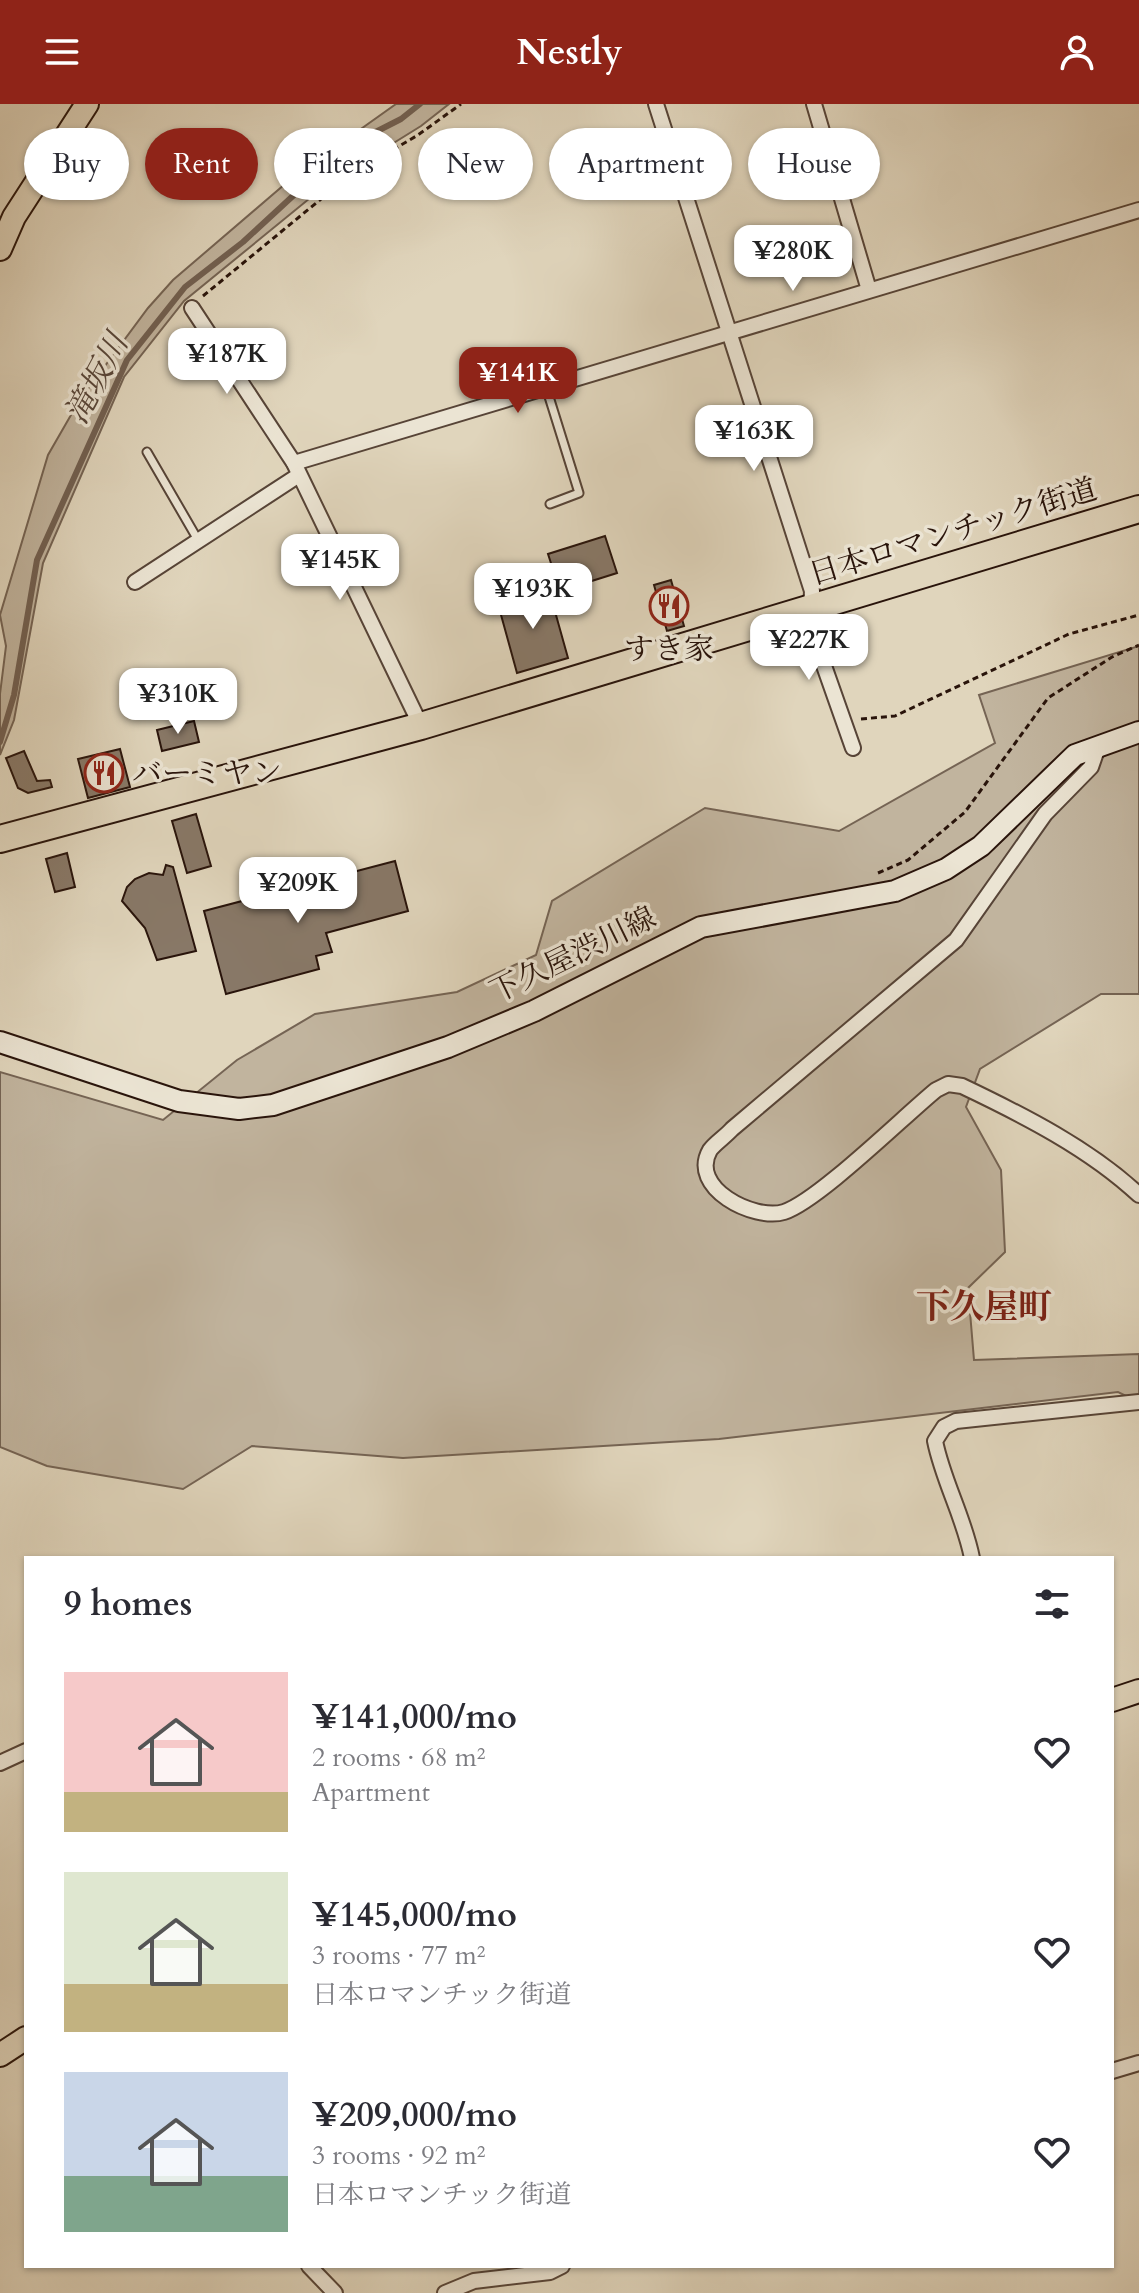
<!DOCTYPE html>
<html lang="en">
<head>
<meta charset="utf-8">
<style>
	body { margin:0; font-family:Cardo,"Noto Serif JP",serif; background:#f2f2f3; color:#2b2b33; height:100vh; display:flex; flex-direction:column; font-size:30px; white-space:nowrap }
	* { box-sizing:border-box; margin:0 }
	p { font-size:26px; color:#7c7c81 }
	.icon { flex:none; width:44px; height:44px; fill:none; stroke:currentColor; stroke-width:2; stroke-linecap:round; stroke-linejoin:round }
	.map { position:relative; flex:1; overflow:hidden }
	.side { position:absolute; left:24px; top:1452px; width:1090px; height:712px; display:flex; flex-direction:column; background:#fff; border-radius:0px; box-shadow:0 2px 6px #0004 }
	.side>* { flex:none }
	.guide { position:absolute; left:24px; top:24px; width:1092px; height:72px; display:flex; gap:16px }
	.price { position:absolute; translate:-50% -68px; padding:0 18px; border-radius:16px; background:#fff; color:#222; font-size:26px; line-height:52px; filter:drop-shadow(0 2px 4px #0008) }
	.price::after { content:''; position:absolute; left:50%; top:48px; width:24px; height:18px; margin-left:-12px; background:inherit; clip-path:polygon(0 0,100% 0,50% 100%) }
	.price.current { background:#8f2418; color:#fff }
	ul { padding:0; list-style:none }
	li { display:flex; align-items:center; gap:24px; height:200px; padding:0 40px }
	li span { display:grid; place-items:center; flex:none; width:224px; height:160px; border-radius:0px; color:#555 }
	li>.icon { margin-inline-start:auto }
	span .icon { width:96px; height:96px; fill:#fffc; stroke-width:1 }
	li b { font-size:34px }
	h2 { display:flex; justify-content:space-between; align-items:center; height:96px; padding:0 40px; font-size:34px }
	.tag { padding:0 28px; border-radius:36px; background:#fff; box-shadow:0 2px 6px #0004; font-size:28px; line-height:72px }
	.tag.current { background:#8f2418; color:#fff }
	header { display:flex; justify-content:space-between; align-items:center; height:104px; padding:0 40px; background:#8f2418; color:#fff; font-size:36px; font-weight:600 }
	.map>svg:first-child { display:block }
	.green { fill:#c1b49e; stroke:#756454; stroke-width:2 }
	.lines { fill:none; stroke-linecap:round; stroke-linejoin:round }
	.stream { stroke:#726051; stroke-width:6 }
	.building { fill:#887867; stroke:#29140b; stroke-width:2 }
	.lane-casing { stroke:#574437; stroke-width:11 }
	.street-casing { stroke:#574437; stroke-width:18 }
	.secondary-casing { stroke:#29140b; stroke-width:24 }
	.primary-casing { stroke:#29140b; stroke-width:26 }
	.highway-casing { stroke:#29140b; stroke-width:30 }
	.path { stroke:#29140b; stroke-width:3; stroke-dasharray:6 4; stroke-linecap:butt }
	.lane { stroke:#ebe4d3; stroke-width:7 }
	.street { stroke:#ebe4d3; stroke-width:14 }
	.secondary { stroke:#ebe4d3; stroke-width:20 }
	.primary { stroke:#e0d5bc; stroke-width:22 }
	.highway { stroke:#e0d5bc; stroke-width:26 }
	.labels { text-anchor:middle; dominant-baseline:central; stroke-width:7; stroke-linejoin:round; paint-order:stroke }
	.street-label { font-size:30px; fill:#29140b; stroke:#ebe4d3 }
	.poi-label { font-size:30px; fill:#29140b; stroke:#ebe4d3 }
	.water-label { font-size:32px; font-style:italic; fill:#59473a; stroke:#ebe4d3 }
	.quarter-label { font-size:34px; font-weight:bold; fill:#7a1f14; stroke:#ebe4d3 }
</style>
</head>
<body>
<header><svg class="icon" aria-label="menu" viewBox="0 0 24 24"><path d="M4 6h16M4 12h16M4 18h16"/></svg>Nestly<svg class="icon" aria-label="person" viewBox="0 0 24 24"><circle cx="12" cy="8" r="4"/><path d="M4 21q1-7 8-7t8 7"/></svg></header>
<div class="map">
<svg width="1139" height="2189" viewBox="0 0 1139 2189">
	<rect width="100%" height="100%" fill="#e0d5bc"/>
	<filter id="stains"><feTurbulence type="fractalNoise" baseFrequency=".0025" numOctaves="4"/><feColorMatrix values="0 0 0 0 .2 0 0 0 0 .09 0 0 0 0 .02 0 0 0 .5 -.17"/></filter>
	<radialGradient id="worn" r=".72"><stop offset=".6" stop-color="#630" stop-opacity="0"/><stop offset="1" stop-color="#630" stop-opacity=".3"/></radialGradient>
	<g class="green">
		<polygon points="396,0 449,0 421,22 326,81 184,197 124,273 43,459 14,616 0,651 0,590 6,542 0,511 48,351 79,297 148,204 173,176 292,74"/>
		<polygon points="1139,542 1139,890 1101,890 980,965 966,1003 1001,1066 1005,1148 968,1184 974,1256 1139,1250 1139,1298 1118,1288 719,1335 403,1354 252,1342 183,1385 47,1362 0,1343 0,968 163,1016 237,956 315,910 457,888 536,851 552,797 705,704 839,727 995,639 979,591"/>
	</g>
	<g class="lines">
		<polyline class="stream" points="0,638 14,591 37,456 127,256 185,183 243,138 346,43 401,15 420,0"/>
	</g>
	<g class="building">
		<polygon points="605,432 617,469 560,487 548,450"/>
		<polygon points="671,476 684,522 667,527 654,481"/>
		<polygon points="549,486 568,554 517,569 498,500"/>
		<polygon points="194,617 199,638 162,647 157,626"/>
		<polygon points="120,645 130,683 88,694 78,655"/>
		<polygon points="24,647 37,677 50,676 52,683 28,689 18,684 6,654"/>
		<polygon points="196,710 211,762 187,769 172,717"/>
		<polygon points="67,749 75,783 55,788 46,755"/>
		<polygon points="395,757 408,807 326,829 332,848 316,852 319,865 226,890 204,807"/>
		<polygon points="166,761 173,763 196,847 157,856 145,824 122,797 127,783 135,775 149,769 163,771"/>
	</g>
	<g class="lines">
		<defs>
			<g id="lane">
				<polyline points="546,283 579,389 550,400"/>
				<polyline points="147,348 198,436"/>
			</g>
			<g id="street">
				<polyline points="656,0 812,487 810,522 853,644"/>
				<polyline points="814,0 869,186"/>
				<polyline points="192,204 294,359 421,622"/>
				<polyline points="294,359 1139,106"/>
				<polyline points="135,478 299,371"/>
				<path d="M1099,640L1091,663L1045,710L956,836L732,1025C726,1032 715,1039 710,1046C688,1084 754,1117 784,1108C818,1097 903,1013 936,986L948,980L962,982C1023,1011 1090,1045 1139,1091"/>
				<path d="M972,1454C964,1413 943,1377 935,1337L944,1323L956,1317L1139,1298"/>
				<polyline points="0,1659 26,1647"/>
				<polyline points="1112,1967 1139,1959"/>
				<polyline points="309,2162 335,2189"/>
				<polyline points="445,2189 474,2177 550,2168 562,2162"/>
			</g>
			<polyline id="secondary" points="0,938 179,997 239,1005 273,1001 448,943 534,907 701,823 895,787 946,765 981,742 1075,651 1139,628"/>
			<g id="primary">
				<polyline points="0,145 14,113 87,0"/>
				<polyline points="1112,1596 1139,1587"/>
				<polyline points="0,1951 26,1934"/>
			</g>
			<polyline id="highway" points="0,735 421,622 1139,405"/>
		</defs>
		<use href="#lane" class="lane-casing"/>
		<use href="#street" class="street-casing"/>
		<use href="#secondary" class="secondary-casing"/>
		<use href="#primary" class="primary-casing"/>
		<use href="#highway" class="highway-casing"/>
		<g class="path">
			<polyline points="203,192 349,72 418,31 461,0"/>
			<polyline points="861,615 895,612 1069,530 1139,511"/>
			<polyline points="878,769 908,756 965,708 1048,594 1112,553 1139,541"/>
		</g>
		<use href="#lane" class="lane"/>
		<use href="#street" class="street"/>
		<use href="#secondary" class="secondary"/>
		<use href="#primary" class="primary"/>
		<use href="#highway" class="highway"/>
	</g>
	<defs>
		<symbol id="restaurant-ring" viewBox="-11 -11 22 22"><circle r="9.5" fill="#ebe4d3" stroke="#8f2418" stroke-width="1.5"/><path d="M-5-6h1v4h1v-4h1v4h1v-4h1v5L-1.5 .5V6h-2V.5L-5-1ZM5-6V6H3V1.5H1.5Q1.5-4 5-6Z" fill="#8f2418"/></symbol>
	</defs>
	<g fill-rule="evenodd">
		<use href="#restaurant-ring" x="647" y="480" width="44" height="44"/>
		<use href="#restaurant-ring" x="82" y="647" width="44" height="44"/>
	</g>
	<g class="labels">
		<g class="street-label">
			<text transform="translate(953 428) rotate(-17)">日本ロマンチック街道</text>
			<text transform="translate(573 851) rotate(-26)">下久屋渋川線</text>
		</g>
		<g class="poi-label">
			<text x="669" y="545">すき家</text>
			<text x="132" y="669" text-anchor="start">バーミヤン</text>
		</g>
		<g class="water-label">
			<text transform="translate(97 275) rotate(-62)">滝坂川</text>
		</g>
		<g class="quarter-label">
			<text x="984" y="1203">下久屋町</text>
		</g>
	</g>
	<rect width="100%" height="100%" filter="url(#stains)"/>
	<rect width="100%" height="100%" fill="url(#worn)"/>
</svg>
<b class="price" style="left:793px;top:189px">¥280K</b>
<b class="price" style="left:227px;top:292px">¥187K</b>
<b class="price current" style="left:518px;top:311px">¥141K</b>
<b class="price" style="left:754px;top:369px">¥163K</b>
<b class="price" style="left:340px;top:498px">¥145K</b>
<b class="price" style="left:533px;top:527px">¥193K</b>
<b class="price" style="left:809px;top:578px">¥227K</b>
<b class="price" style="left:178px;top:632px">¥310K</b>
<b class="price" style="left:298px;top:821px">¥209K</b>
<div class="guide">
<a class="tag">Buy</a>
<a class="tag current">Rent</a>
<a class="tag">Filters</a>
<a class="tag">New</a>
<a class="tag">Apartment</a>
<a class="tag">House</a>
</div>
<section class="side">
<h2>9 homes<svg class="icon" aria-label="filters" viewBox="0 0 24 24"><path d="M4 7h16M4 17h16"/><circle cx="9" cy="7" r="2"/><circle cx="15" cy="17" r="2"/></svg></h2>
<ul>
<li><span style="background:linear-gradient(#f6c9c9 75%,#c2b280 0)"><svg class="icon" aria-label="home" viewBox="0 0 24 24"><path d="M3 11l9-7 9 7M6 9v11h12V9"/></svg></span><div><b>¥141,000/mo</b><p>2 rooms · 68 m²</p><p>Apartment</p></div><svg class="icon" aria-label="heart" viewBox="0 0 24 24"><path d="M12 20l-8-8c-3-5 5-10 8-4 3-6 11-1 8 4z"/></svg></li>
<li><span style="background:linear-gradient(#dfe7d0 70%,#c2b280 0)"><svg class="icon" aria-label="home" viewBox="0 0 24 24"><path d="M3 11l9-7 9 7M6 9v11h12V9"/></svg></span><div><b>¥145,000/mo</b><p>3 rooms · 77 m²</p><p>日本ロマンチック街道</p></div><svg class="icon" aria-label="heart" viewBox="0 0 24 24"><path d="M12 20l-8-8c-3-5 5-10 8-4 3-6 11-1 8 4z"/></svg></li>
<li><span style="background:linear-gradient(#c9d6e8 65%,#7fa58c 0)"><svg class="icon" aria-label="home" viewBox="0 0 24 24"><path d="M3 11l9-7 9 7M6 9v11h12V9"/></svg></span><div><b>¥209,000/mo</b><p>3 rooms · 92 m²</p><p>日本ロマンチック街道</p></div><svg class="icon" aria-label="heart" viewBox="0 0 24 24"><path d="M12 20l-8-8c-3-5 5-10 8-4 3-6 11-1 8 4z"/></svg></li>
</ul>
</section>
</div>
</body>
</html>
